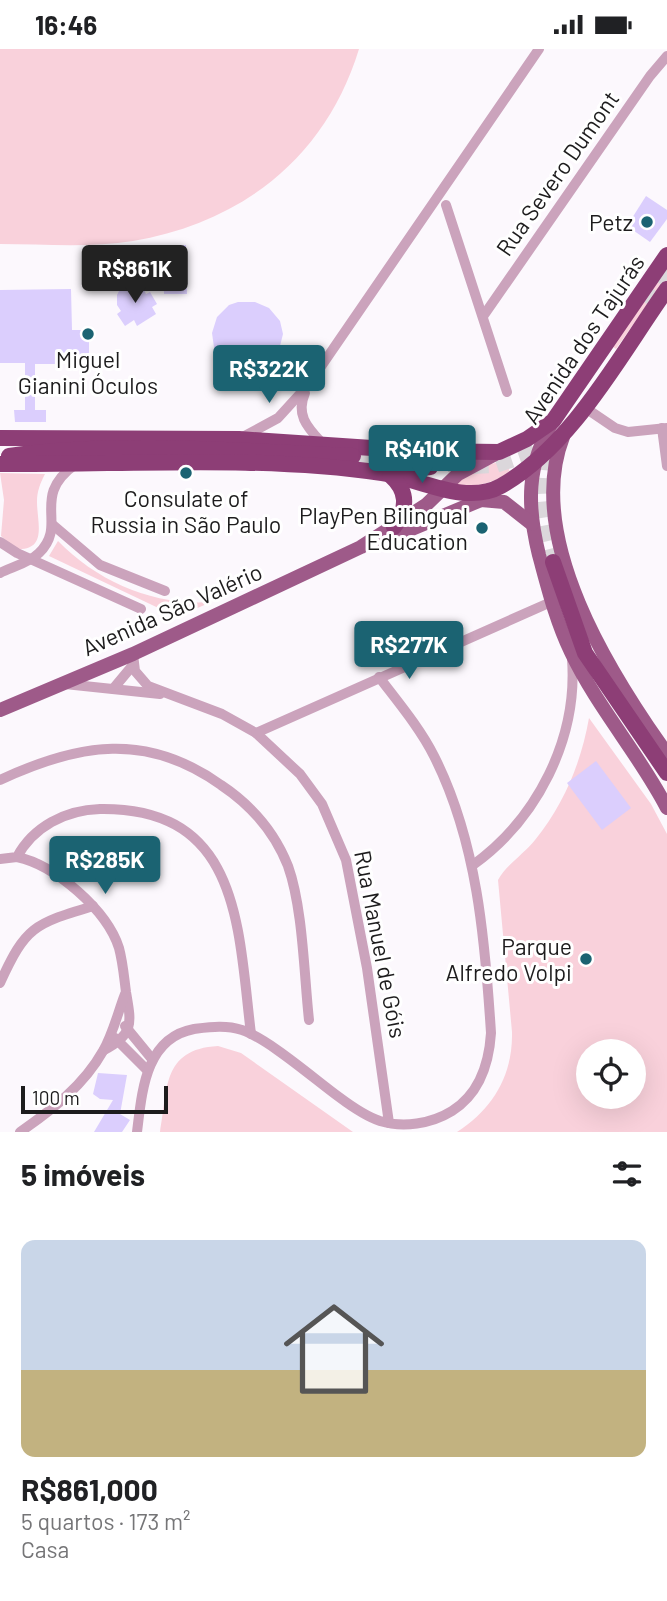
<!DOCTYPE html>
<html lang="pt">
<head>
<meta charset="utf-8">
<style>
	body { margin:0; font-family:Barlow,sans-serif; background:#f6f6f6; color:#202124; height:100vh; display:flex; flex-direction:column; font-size:26px; white-space:nowrap }
	* { box-sizing:border-box; margin:0 }
	p { font-size:23px; color:#757577 }
	.icon { flex:none; width:38px; height:38px; fill:none; stroke:currentColor; stroke-width:2; stroke-linecap:round; stroke-linejoin:round }
	.map { position:relative; height:1083px; overflow:hidden }
	.side { display:flex; flex-direction:column; background:#fff; flex:1 }
	.side>* { flex:none }
	.fabs { position:absolute; left:576px; top:990px; display:grid; gap:14px }
	.fabs a { display:grid; place-items:center; width:70px; height:70px; border-radius:50%; background:#fff; box-shadow:0 7px 28px #0002; font-size:35px }
	.scale { position:absolute; left:21px; bottom:18px; width:147px; box-sizing:border-box; padding-left:7px; border:4px solid #1d1c1d; border-top:0; font-size:19px; line-height:24px; white-space:nowrap; color:#1d1c1d; -webkit-text-stroke:5px #fff; paint-order:stroke }
	.price { position:absolute; translate:-50% -60px; padding:0 16px; border-radius:7px; background:#1b6372; color:#fff; font-size:23px; line-height:46px; filter:drop-shadow(0 2px 4px #0008) }
	.price::after { content:''; position:absolute; left:50%; top:42px; width:21px; height:16px; margin-left:-10px; background:inherit; clip-path:polygon(0 0,100% 0,50% 100%) }
	.price.active { background:#222; color:#fff }
	ul { padding:0; list-style:none }
	li { display:grid; align-content:center; gap:14px; height:371px; padding:0 21px }
	li+li { border-top:2px solid #e0e0e0 }
	li span { display:grid; place-items:center; height:217px; border-radius:14px; color:#555 }
	li>.icon { margin-inline-start:auto }
	span .icon { width:126px; height:126px; fill:#fffc; stroke-width:1 }
	li b { font-size:30px }
	h2 { display:flex; justify-content:space-between; align-items:center; height:84px; padding:0 21px; font-size:30px }
	.status { display:flex; justify-content:space-between; align-items:center; height:49px; padding:0 35px; background:#fff; direction:ltr }
	.status svg { height:19px; fill:currentColor }
	.map>svg:first-child { display:block }
	.green { fill:#f9d1db; fill-rule:evenodd }
	.building { fill:#dbcefd }
	.lines { fill:none; stroke-linecap:round; stroke-linejoin:round }
	.highway-tunnel { stroke:#dbd7db; stroke-width:16; stroke-dasharray:16 8; stroke-linecap:butt }
	.minor { stroke:#cba3bc; stroke-width:10 }
	.major { stroke:#9e5a89; stroke-width:14 }
	.highway { stroke:#8d3e76; stroke-width:16 }
	.poi-dot { fill:#1b6372; stroke:#fff; stroke-width:2.5 }
	.labels { text-anchor:middle; dominant-baseline:central; stroke-width:6; stroke-linejoin:round; paint-order:stroke }
	.street-label { font-size:23px; fill:#1d1c1d; stroke:#fff }
	.poi-label { font-size:23px; fill:#1d1c1d; stroke:#fff; text-anchor:end }
</style>
</head>
<body>
<div class="status"><b>16:46</b><svg viewBox="0 0 49 12"><path d="M0 12V9h3v3zM5 12V6h3v6zM10 12V3h3v9zM15 12V0h3v12zM26 1h20v11H26zM47 4h2v5h-2z"/></svg></div>
<div class="map">
<svg width="667" height="1083" viewBox="0 0 667 1083">
	<rect width="100%" height="100%" fill="#fcf8fd"/>
	<g class="green">
		<path d="M0,0H359C326,108 243,173 133,192C90,199 43,195 0,195Z"/>
		<polygon points="667,218 667,227 616,300 612,297"/>
		<path d="M505,411L510,423C493,435 471,439 451,437L475,420Z"/>
		<path d="M0,424L45,425C40,435 37,442 37,453C37,473 48,502 16,500L1,487L4,451Z"/>
		<path d="M58,492C98,533 154,557 211,553L182,566L171,565L49,507Z"/>
		<path d="M589,669L651,755L667,785V1083H457C493,1060 513,1026 512,983L498,831C506,816 524,805 535,791C564,755 581,714 589,669ZM588,1003H634V1048H588Z"/>
		<path d="M218,997L241,1004L353,1083H160C168,1042 161,1000 218,997Z"/>
	</g>
	<g class="building">
		<polygon points="646,147 667,161 667,170 650,193 627,177"/>
		<polygon points="186,196 187,245 164,245 163,197"/>
		<polygon points="129,236 143,239 146,245 150,243 157,255 152,258 156,265 137,277 134,271 125,277 117,265 121,262 117,256 117,246 120,240"/>
		<polygon points="71,240 72,281 89,281 89,315 35,315 35,361 46,361 46,373 15,373 14,361 25,361 25,314 0,314 0,241"/>
		<polygon points="238,253 255,253 269,259 280,272 283,285 279,301 254,342 247,338 258,321 242,313 224,313 226,326 218,327 212,284 217,268 229,256"/>
		<polygon points="596,712 631,759 602,781 567,734"/>
		<polygon points="98,1024 127,1026 120,1065 130,1071 122,1083 94,1083 113,1051 100,1050 93,1045"/>
	</g>
	<g class="lines">
		<g class="highway-tunnel">
			<polyline points="644,253 667,220"/>
			<path d="M543,405C536,442 543,477 553,513"/>
			<polyline points="353,407 473,417 496,416 545,399"/>
		</g>
		<g class="minor">
			<polyline points="446,156 507,343"/>
			<polyline points="484,266 650,27 667,7"/>
			<path d="M305,344C296,365 306,377 321,393"/>
			<polyline points="584,358 615,379 628,383 667,379"/>
			<polyline points="662,379 667,417"/>
			<polyline points="241,389 278,369 309,335 539,0"/>
			<polyline points="53,476 100,516 165,542"/>
			<polyline points="0,493 17,504 141,560"/>
			<path d="M0,524C12,518 29,514 39,504C69,475 29,448 76,415"/>
			<polyline points="133,605 135,622 148,637 222,665 256,684 300,725 322,755 346,811 367,919 389,1074"/>
			<polyline points="65,635 160,645"/>
			<polyline points="113,640 133,616"/>
			<polyline points="256,684 551,553"/>
			<path d="M0,731C79,694 147,683 221,736C251,756 275,784 288,817C303,859 304,926 309,971"/>
			<path d="M17,808C55,816 107,861 119,899C123,914 124,928 126,943C131,973 135,985 104,1001"/>
			<path d="M0,810L17,808C33,778 65,761 100,760C241,758 238,879 251,985"/>
			<path d="M473,816C537,770 578,690 572,610"/>
			<path d="M0,934C26,877 34,875 93,857"/>
			<polyline points="125,977 152,1010"/>
			<polyline points="115,989 147,1021"/>
			<path d="M20,1083C52,1061 84,1036 103,1002C113,985 118,963 125,945"/>
			<path d="M137,1083C142,1043 145,989 194,980C211,978 226,976 242,981C270,991 313,1029 339,1048C351,1057 365,1067 380,1072C403,1079 431,1075 452,1062C479,1045 489,1015 491,984C485,890 477,792 434,707C420,679 398,653 379,628"/>
		</g>
		<g class="major">
			<path d="M553,372C526,417 527,457 539,506C548,539 556,572 571,603C597,658 639,705 667,759"/>
			<path d="M563,388C524,489 610,625 667,705"/>
			<polyline points="481,451 504,453 532,475"/>
			<polyline points="383,492 481,451 494,441"/>
			<polyline points="0,661 133,605 361,498 426,456 458,425 497,404"/>
		</g>
		<g class="highway">
			<polyline points="0,389 239,390 416,402 499,403 527,390 553,372 667,206"/>
			<path d="M9,407C122,392 239,402 353,407"/>
			<path d="M0,415C127,416 256,406 382,424C418,429 465,457 501,437C573,396 620,306 667,240"/>
			<polyline points="401,422 430,418 431,409 416,402"/>
			<path d="M390,426C408,442 408,459 394,478"/>
			<polyline points="553,513 585,604 667,724"/>
		</g>
	</g>
	<g class="poi-dot">
		<circle cx="647" cy="173" r="7"/>
		<circle cx="88" cy="285" r="7"/>
		<circle cx="186" cy="424" r="7"/>
		<circle cx="482" cy="479" r="7"/>
		<circle cx="586" cy="910" r="7"/>
	</g>
	<g class="labels">
		<g class="street-label">
			<text transform="translate(557 124) rotate(-55)">Rua Severo Dumont</text>
			<text transform="translate(583 290) rotate(-56)">Avenida dos Tajurás</text>
			<text transform="translate(172 560) rotate(-24)">Avenida São Valério</text>
			<text transform="translate(381 895) rotate(79)">Rua Manuel de Góis</text>
		</g>
		<g class="poi-label">
			<text x="633" y="173">Petz</text>
			<text x="88" y="310" text-anchor="middle">Miguel<tspan x="88" dy="26">Gianini Óculos</tspan></text>
			<text x="186" y="449" text-anchor="middle">Consulate of<tspan x="186" dy="26">Russia in São Paulo</tspan></text>
			<text x="468" y="466">PlayPen Bilingual<tspan x="468" dy="26">Education</tspan></text>
			<text x="572" y="897">Parque<tspan x="572" dy="26">Alfredo Volpi</tspan></text>
		</g>
	</g>
</svg>
<div class="fabs">
<a><svg class="icon" aria-label="locate" viewBox="0 0 24 24"><circle cx="12" cy="12" r="6"/><path d="M12 2v4M12 18v4M2 12h4M18 12h4"/></svg></a>
</div>
<div class="scale">100 m</div>
<b class="price active" style="left:135px;top:256px">R$861K</b>
<b class="price" style="left:269px;top:356px">R$322K</b>
<b class="price" style="left:422px;top:436px">R$410K</b>
<b class="price" style="left:409px;top:632px">R$277K</b>
<b class="price" style="left:105px;top:847px">R$285K</b>
</div>
<section class="side">
<h2>5 imóveis<svg class="icon" aria-label="filters" viewBox="0 0 24 24"><path d="M4 7h16M4 17h16"/><circle cx="9" cy="7" r="2"/><circle cx="15" cy="17" r="2"/></svg></h2>
<ul>
<li><span style="background:linear-gradient(#c9d6e8 60%,#c2b280 0)"><svg class="icon" aria-label="home" viewBox="0 0 24 24"><path d="M3 11l9-7 9 7M6 9v11h12V9"/></svg></span><div><b>R$861,000</b><p>5 quartos · 173 m²</p><p>Casa</p></div></li>
</ul>
</section>
</body>
</html>
